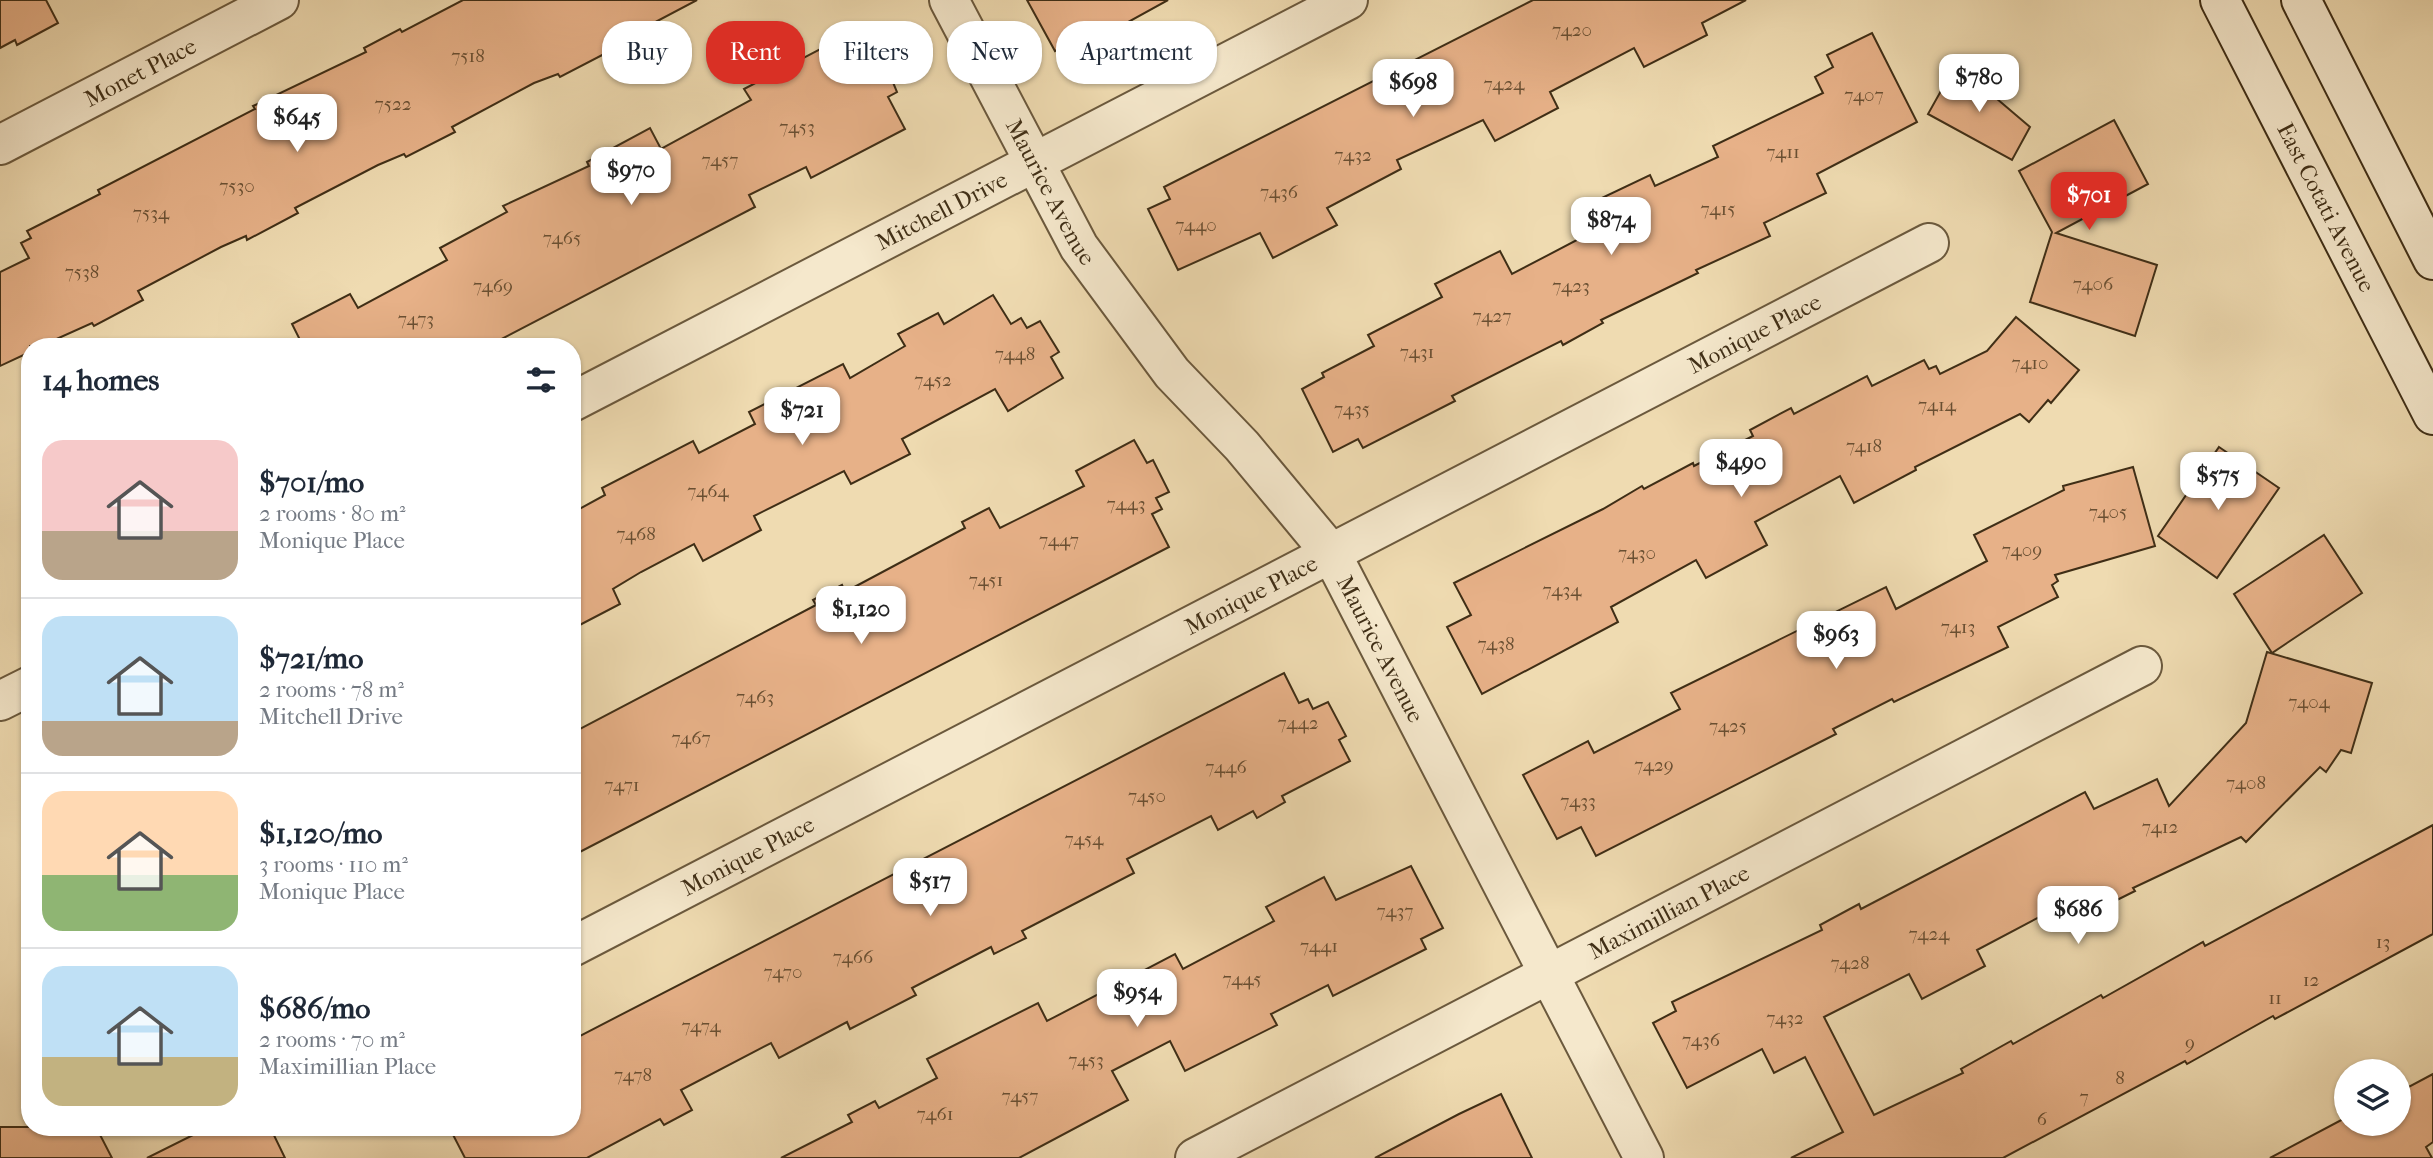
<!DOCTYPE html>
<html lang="en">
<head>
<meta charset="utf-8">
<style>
	body { margin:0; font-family:"IM FELL French Canon",serif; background:#f6f6f7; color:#1f2937; height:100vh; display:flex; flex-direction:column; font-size:26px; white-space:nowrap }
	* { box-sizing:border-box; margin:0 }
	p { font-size:23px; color:#747a83 }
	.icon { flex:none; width:38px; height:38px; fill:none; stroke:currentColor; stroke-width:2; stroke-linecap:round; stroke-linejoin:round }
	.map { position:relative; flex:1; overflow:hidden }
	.side { position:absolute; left:21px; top:338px; width:560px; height:798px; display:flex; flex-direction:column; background:#fff; border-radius:28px; box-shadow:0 2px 5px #0004 }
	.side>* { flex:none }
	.banner { position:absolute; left:602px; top:21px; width:665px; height:63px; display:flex; gap:14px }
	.tools { position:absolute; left:2334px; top:1059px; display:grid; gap:14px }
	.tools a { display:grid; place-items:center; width:77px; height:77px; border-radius:50%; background:#fff; box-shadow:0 2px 5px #0004; font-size:35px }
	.price { position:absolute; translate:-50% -60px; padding:0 16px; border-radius:14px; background:#fff; color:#222; font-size:23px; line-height:46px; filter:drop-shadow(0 2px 4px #0008) }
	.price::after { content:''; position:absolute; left:50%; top:42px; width:21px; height:16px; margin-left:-10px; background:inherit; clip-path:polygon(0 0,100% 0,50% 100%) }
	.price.active { background:#d93025; color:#fff }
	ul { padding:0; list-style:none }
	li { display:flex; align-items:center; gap:21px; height:175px; padding:0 21px }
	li+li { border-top:2px solid #e0e1e3 }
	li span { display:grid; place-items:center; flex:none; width:196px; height:140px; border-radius:21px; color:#555 }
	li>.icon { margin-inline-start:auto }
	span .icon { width:84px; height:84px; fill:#fffc; stroke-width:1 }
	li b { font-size:30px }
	h2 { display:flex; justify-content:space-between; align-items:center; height:84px; padding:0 21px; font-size:30px }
	.pill { padding:0 24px; border-radius:28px; background:#fff; box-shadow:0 2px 5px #0004; font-size:24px; line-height:63px }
	.pill.active { background:#d93025; color:#fff }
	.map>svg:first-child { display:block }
	.building { fill:#e7b188; stroke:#3f2e16; stroke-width:2 }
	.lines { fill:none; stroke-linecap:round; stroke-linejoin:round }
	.minor-casing { stroke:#6b593d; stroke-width:42 }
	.secondary-casing { stroke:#3f2e16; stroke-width:42 }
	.minor { stroke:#f5e8cc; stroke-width:38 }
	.secondary { stroke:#f5e8cc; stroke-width:38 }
	.labels { text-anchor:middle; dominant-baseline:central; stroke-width:5; stroke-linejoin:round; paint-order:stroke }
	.number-label { font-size:19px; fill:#694f32 }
	.street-label { font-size:23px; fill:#3f2e16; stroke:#f5e8cc }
</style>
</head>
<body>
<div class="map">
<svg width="2433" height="1158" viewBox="0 0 2433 1158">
	<rect width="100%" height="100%" fill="#efdbb1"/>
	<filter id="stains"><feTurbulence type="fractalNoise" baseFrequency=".00286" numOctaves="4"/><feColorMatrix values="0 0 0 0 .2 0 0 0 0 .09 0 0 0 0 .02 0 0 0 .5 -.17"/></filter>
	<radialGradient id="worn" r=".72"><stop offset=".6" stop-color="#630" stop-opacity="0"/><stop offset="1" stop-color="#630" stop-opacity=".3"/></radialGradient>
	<g class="building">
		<polygon points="0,0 46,0 58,23 17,45 15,40 0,48"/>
		<polygon points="463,0 697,0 608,47 610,51 560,77 558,74 534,83 452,127 455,132 406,157 404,154 378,165 295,208 298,213 247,240 246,236 221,247 138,291 143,300 94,326 92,323 41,346 30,346 30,352 0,366 0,272 29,258 21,243 31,238 27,231 100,194 98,190 255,109 253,106 366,52 364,48 400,29 402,32"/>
		<polygon points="1027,0 1168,0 1083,47 1077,38 1055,51"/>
		<polygon points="1533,0 1746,0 1702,23 1707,35 1644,67 1634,48 1550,92 1558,108 1495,141 1483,120 1397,160 1401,169 1327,208 1337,225 1273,258 1260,233 1178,270 1148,209 1170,199 1164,187"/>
		<polygon points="870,23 882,46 890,42 906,73 892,80 897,92 888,97 905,129 811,178 806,167 749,195 755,207 488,346 303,346 292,324 350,294 358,308 447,260 440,248 507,212 503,206 589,166 587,162 650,128 661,149 751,100 744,89"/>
		<polygon points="1872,33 1917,122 1817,174 1826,193 1764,223 1770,236 1696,270 1698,273 1601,320 1603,323 1563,345 1561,341 1452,396 1455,401 1363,448 1358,439 1333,452 1302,389 1324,377 1322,373 1374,346 1368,335 1442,297 1435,284 1500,251 1512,274 1596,230 1585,206 1650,175 1655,186 1718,157 1713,146 1823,93 1815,77 1833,67 1827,55"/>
		<polygon points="1956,64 2030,127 2012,160 1928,114"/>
		<polygon points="2114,120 2148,184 2056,233 2157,265 2135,336 2030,302 2052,232 2019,171"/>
		<polygon points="993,295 1011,324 1021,318 1027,328 1040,321 1059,352 1051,357 1063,378 1008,411 995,389 902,439 910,454 851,484 844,471 754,516 761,530 703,561 694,544 641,572 613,589 620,604 572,629 572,513 605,495 602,488 693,441 699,453 755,424 749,412 843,364 850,378 905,346 898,334 938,313 944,324"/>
		<polygon points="2016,317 2079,370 2051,403 2048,400 2029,422 2020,414 1915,467 1916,470 1854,503 1840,476 1755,522 1767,545 1706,578 1696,560 1611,607 1618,622 1482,694 1447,627 1471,615 1454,583 1603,509 1642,486 1644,489 1693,463 1694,466 1753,436 1750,430 1791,408 1794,414 1867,376 1872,386 1924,360 1929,369 1936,366 1940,374 1987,351"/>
		<polygon points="1134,440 1147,463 1153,460 1169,492 1156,498 1162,509 1152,514 1169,547 572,856 572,733 816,605 813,600 842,585 845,592 965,528 962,522 989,508 1000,528 1084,486 1076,471"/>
		<polygon points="2219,447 2279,488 2217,578 2158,536"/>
		<polygon points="2133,467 2155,546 2055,575 2058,581 2052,585 2058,597 1998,627 2008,647 1894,702 1892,699 1833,729 1836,734 1596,856 1581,827 1557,839 1523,775 1588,741 1594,753 1680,709 1671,693 1886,587 1896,609 1987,561 1974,535 2064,490 2063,486"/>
		<polygon points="2324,535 2362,593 2272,653 2234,594"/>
		<polygon points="2267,652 2372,683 2351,753 2341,750 2326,772 2320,767 2246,842 2241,837 2133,888 2135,891 2071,923 2062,905 1977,950 1985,966 1922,999 1909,974 1824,1017 1874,1115 1963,1073 1961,1069 2011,1041 2013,1044 2101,995 2103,998 2203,942 2205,946 2433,825 2433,934 2275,1019 2273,1016 2187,1064 2185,1061 2003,1158 1791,1158 1843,1132 1805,1057 1774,1073 1762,1049 1687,1088 1653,1023 1676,1011 1672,1002 1822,930 1820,925 1859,904 1861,909 2085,792 2094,809 2157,779 2169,806 2246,723"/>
		<polygon points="1284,673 1299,703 1308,699 1313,709 1328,702 1346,736 1339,740 1350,761 1282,796 1285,802 1257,818 1253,811 1218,830 1211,816 1127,859 1134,873 1022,931 1026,938 994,954 991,947 912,988 916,995 850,1029 847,1022 779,1058 771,1043 681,1090 692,1110 664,1125 660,1119 587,1158 465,1158 449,1127 572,1127 572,1040"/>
		<polygon points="1411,866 1443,928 1421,939 1426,949 1333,996 1328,985 1271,1014 1277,1025 1185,1071 1170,1041 1112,1071 1128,1100 1019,1158 781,1158 852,1122 848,1115 875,1101 879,1108 937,1078 927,1059 1038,1003 1047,1021 1175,954 1183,969 1274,921 1266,907 1324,877 1336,900"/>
		<polygon points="2433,1074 2433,1142 2426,1147 2432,1158 2270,1158 2347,1117 2347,1124 2399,1124 2399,1092"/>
		<polygon points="1501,1094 1532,1158 1375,1158 1459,1114"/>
		<polygon points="0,1127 96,1127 112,1158 0,1158"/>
		<polygon points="209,1127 270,1127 285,1158 147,1158"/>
	</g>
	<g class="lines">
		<defs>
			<g id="minor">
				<path id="s1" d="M949,0L1079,247L1172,373L1242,446L1331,553L1644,1158"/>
				<path id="s2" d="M0,145L279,0"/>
				<path id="s3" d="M572,402L1348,0"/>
				<polyline points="0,701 30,686"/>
				<path id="s4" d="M572,947L1929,243"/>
				<path id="s5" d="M1195,1158L2142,666"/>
			</g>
			<g id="secondary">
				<path id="s6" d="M2220,0L2433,415"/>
				<polyline points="2301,0 2433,260"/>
			</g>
		</defs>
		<use href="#minor" class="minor-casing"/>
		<use href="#secondary" class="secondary-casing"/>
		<use href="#minor" class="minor"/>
		<use href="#secondary" class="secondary"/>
	</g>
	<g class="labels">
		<g class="number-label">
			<text x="1572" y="30">7420</text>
			<text x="468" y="56">7518</text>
			<text x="1504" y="84">7424</text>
			<text x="1864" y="95">7407</text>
			<text x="393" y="104">7522</text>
			<text x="797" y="127">7453</text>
			<text x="1783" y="152">7411</text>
			<text x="1353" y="155">7432</text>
			<text x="720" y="160">7457</text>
			<text x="237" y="186">7530</text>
			<text x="1279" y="192">7436</text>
			<text x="1718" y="209">7415</text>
			<text x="151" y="213">7534</text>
			<text x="1196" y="225">7440</text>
			<text x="562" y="238">7465</text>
			<text x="82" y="272">7538</text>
			<text x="2093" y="284">7406</text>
			<text x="493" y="286">7469</text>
			<text x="1571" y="286">7423</text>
			<text x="1492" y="316">7427</text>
			<text x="416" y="319">7473</text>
			<text x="1417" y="352">7431</text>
			<text x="1015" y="354">7448</text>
			<text x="2030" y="363">7410</text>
			<text x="933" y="380">7452</text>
			<text x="1937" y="405">7414</text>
			<text x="1352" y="409">7435</text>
			<text x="1864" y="446">7418</text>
			<text x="708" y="491">7464</text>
			<text x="1126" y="504">7443</text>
			<text x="2108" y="512">7405</text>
			<text x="636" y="534">7468</text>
			<text x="1059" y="540">7447</text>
			<text x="2022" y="550">7409</text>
			<text x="1637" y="553">7430</text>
			<text x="986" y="580">7451</text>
			<text x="1562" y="590">7434</text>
			<text x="1958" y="627">7413</text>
			<text x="1496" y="644">7438</text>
			<text x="755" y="697">7463</text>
			<text x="2309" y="702">7404</text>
			<text x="1298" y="723">7442</text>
			<text x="1728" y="726">7425</text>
			<text x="691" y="738">7467</text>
			<text x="1654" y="765">7429</text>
			<text x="1226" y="767">7446</text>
			<text x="2246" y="783">7408</text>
			<text x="622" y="785">7471</text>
			<text x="1147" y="796">7450</text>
			<text x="1578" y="801">7433</text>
			<text x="2160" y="827">7412</text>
			<text x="1084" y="839">7454</text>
			<text x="1395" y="911">7437</text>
			<text x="1929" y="934">7424</text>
			<text x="2383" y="942">13</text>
			<text x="1319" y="946">7441</text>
			<text x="853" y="957">7466</text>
			<text x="1850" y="963">7428</text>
			<text x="783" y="972">7470</text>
			<text x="1242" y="979">7445</text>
			<text x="2311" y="980">12</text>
			<text x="2275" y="998">11</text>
			<text x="1785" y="1018">7432</text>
			<text x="701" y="1026">7474</text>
			<text x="1701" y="1040">7436</text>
			<text x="2190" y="1043">9</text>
			<text x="1086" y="1060">7453</text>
			<text x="633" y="1075">7478</text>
			<text x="2120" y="1078">8</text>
			<text x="1020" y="1096">7457</text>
			<text x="2084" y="1097">7</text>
			<text x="935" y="1114">7461</text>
			<text x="2042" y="1119">6</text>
		</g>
		<g class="street-label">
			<text stroke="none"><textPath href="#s2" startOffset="158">Monet Place</textPath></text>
			<text stroke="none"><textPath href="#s1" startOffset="217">Maurice Avenue</textPath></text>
			<text stroke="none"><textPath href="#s6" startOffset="233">East Cotati Avenue</textPath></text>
			<text stroke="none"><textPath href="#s3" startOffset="416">Mitchell Drive</textPath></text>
			<text stroke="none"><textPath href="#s4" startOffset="1332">Monique Place</textPath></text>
			<text stroke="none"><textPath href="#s4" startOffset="765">Monique Place</textPath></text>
			<text stroke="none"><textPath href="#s1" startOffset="784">Maurice Avenue</textPath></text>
			<text stroke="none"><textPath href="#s4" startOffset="198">Monique Place</textPath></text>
			<text stroke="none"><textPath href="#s5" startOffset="534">Maximillian Place</textPath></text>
		</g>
	</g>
	<rect width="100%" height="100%" filter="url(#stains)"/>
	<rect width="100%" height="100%" fill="url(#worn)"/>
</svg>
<div class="tools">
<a><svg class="icon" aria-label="layers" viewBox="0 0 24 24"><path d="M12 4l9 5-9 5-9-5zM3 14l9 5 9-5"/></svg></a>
</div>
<b class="price" style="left:1979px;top:114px">$780</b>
<b class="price" style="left:1413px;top:119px">$698</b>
<b class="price" style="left:297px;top:154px">$645</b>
<b class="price" style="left:631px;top:207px">$970</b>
<b class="price active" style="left:2089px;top:232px">$701</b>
<b class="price" style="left:1611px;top:257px">$874</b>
<b class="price" style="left:802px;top:447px">$721</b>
<b class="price" style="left:1741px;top:499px">$490</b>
<b class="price" style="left:2218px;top:512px">$575</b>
<b class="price" style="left:861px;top:646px">$1,120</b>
<b class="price" style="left:1836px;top:671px">$963</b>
<b class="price" style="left:930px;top:918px">$517</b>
<b class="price" style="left:2078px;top:946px">$686</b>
<b class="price" style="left:1137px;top:1029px">$954</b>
<div class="banner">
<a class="pill">Buy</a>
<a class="pill active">Rent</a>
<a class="pill">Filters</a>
<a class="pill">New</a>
<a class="pill">Apartment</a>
</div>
<section class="side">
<h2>14 homes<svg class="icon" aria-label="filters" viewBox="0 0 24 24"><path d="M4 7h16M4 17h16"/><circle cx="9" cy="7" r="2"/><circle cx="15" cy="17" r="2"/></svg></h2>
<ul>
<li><span style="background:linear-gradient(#f6c9c9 65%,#b9a48a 0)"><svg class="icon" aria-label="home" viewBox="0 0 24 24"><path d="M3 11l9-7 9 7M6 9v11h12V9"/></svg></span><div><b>$701/mo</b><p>2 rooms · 80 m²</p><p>Monique Place</p></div></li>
<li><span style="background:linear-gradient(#bfe0f5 75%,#b9a48a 0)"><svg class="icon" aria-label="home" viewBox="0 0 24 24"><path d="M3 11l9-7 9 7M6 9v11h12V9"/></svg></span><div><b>$721/mo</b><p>2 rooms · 78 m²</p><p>Mitchell Drive</p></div></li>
<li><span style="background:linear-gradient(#ffd9b3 60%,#8fb573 0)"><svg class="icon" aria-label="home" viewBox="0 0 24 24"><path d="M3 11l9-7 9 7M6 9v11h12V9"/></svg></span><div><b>$1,120/mo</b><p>3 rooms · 110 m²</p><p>Monique Place</p></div></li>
<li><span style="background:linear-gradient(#bfe0f5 65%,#c2b280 0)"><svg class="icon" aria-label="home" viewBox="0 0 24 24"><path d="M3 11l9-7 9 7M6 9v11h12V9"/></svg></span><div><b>$686/mo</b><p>2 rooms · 70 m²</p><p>Maximillian Place</p></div></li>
</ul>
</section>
</div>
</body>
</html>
